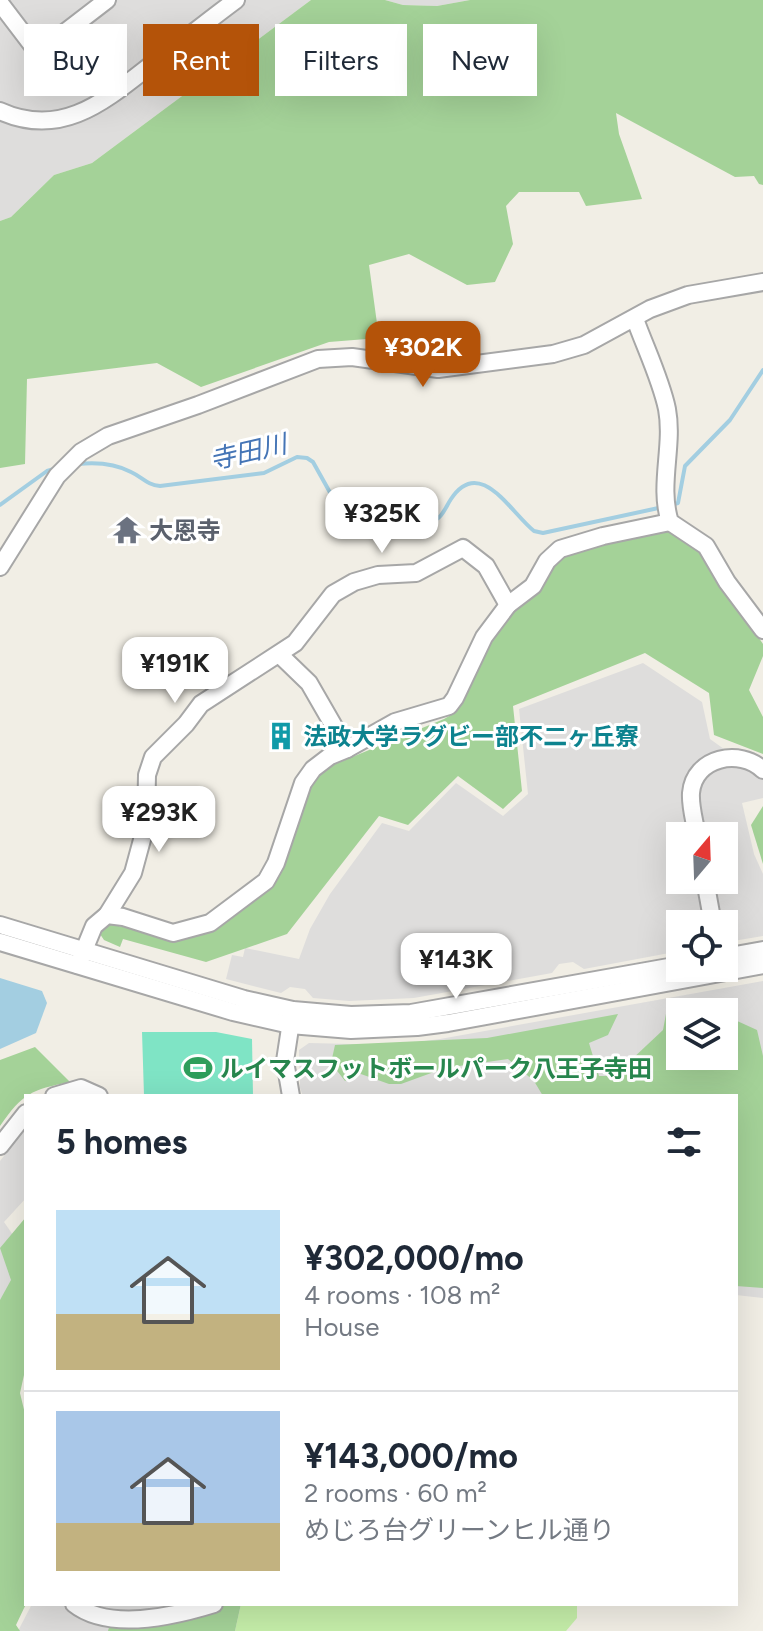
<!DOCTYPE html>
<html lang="en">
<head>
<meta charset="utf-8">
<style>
	body { margin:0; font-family:Figtree,"Noto Sans JP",sans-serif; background:#f2f2f3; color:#1f2937; height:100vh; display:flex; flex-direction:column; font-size:30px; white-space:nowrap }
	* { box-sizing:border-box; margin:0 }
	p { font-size:26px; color:#747a83 }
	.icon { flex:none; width:44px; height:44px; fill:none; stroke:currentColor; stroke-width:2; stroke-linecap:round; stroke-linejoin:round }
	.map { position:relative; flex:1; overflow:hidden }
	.side { position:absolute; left:24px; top:1094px; width:714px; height:512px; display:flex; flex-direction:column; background:#fff; border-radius:0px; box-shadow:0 8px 32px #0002 }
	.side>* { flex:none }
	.top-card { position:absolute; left:24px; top:24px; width:716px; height:72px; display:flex; gap:16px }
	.needle { width:52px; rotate:19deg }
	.buttons { position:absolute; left:666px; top:822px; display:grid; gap:16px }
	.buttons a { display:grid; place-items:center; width:72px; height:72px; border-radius:0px; background:#fff; box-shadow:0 8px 32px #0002; font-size:40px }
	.price { position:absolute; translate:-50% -68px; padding:0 18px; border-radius:16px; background:#fff; color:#222; font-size:26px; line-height:52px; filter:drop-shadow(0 2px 4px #0008) }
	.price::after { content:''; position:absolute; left:50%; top:48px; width:24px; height:18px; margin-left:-12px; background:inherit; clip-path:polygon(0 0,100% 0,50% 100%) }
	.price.current { background:#b45309; color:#fff }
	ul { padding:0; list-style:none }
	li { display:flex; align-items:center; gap:24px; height:200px; padding:0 32px }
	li+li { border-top:2px solid #e0e1e3 }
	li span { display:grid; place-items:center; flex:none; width:224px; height:160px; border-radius:0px; color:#555 }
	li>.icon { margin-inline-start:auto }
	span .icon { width:96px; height:96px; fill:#fffc; stroke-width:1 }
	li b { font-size:34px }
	h2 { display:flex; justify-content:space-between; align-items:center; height:96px; padding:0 32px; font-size:34px }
	.pill { padding:0 28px; border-radius:0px; background:#fff; box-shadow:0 8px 32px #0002; font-size:28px; line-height:72px }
	.pill.current { background:#b45309; color:#fff }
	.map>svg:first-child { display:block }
	.residential { fill:#dedddc; fill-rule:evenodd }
	.grass { fill:#c5eea9 }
	.forest { fill:#a4d298 }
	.pitch { fill:#7fe4c5 }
	.water { fill:#a3cee1 }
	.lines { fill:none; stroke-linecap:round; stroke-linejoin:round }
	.stream { stroke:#a3cee1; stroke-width:4 }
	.minor-casing { stroke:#a7a7a7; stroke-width:20 }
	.minor { stroke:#fff; stroke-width:16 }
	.labels { text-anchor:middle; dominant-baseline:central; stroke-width:6; stroke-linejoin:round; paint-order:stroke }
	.worship-label { font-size:24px; font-weight:bold; fill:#5b616d; stroke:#fff; text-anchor:start }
	.culture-label { font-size:24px; font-weight:bold; fill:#0d838f; stroke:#fff; text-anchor:start }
	.leisure-label { font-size:24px; font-weight:bold; fill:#27864d; stroke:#fff; text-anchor:start }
	.water-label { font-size:26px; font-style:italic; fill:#4575b6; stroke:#fff }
</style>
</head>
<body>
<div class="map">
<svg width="763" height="1631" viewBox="0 0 763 1631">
	<rect width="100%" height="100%" fill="#f1eee5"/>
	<g class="residential">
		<polygon points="0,0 311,0 92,163 54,175 11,217 0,221"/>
		<polygon points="385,0 470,0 437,6 403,5"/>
		<path d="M643,663L702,702L710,739L763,777V798L742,803L754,854L763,874V936L733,941L724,939V924H680V951L584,969L573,962L559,964L552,973L414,998L349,1001L313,998L305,989L290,987L281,993L226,979L232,955L243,957L245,948L299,959L310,929L330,894L382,823L409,831L456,783L503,816L528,794L519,709ZM680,836H724V880H680Z"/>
		<path d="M763,981V1298L736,1295V1096H303L300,1088L299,1050L309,1043L393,1045L440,1039ZM680,1012H724V1056H680Z"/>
		<polygon points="26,1128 26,1198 4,1222 15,1238 19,1258 0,1353 0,1161"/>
		<polygon points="32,1604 233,1604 152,1631 18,1631"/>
	</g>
	<polygon class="grass" points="241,1604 577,1604 577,1618 566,1631 235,1631"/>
	<g class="forest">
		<polygon points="311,0 385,0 403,5 437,6 470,0 763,0 763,185 759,184 754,176 735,177 616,113 619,134 642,199 586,206 579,192 519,192 506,206 513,244 495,282 467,285 409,254 369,265 379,338 329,342 201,387 157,363 27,379 25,464 0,468 0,221 11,217 54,175 92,163"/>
		<polygon points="665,528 700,552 763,644 763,656 749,690 763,717 763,754 714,735 709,693 645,653 513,706 522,791 503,809 458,776 408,825 379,816 287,934 206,962 123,939 120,947 104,940 98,931 109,924 180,939 214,927 273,881 300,805 316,775 328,767 444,719 456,712 485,646 508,612 554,561 608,539"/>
		<polygon points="763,806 763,864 751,825"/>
		<polygon points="668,1003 714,1012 680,1012 680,1056 724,1056 724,1015 757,1030 763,1056 763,1288 736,1286 736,1096 543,1096 534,1081 508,1059 445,1068 401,1084 389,1084 358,1073 345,1081 331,1063 335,1045 487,1038 618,1014 608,1035 589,1043 599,1076 614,1076 663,1030"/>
		<path d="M35,1047L70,1082C31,1090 23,1093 0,1126V1060Z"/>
		<polygon points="26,1217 26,1366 20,1393 26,1418 26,1604 16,1625 20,1631 0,1631 0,1300 11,1280 0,1248"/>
		<polygon points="241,1604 235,1631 108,1631 111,1620 182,1608"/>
	</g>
	<polygon class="pitch" points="142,1032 216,1032 252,1039 253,1096 144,1096"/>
	<polygon class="water" points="0,978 42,991 47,1003 36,1033 0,1049"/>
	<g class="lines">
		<g class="stream">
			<path d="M78,464C97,462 114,463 131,472C142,477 147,485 160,486L264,473L297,457L307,458L313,462L332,496L353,511L431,522C442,519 445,508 451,499C480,455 511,513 534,531L543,533L663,507"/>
			<polyline points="0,505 47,471 54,469"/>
			<polyline points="671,505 678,503 685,466 730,420 763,370"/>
		</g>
		<defs>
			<g id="minor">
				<polyline points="0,3 38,53 107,0"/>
				<path d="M0,111C64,140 108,98 156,61C183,41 209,20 236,0"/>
				<path d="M635,319C645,347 661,380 667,409C674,446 658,486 670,522L706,546L727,582L763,630"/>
				<polyline points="0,567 57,476 81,452 108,436 198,405 318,359 352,357 438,369 553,354 584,345 650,309 688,295 763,282"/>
				<polyline points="279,654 309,683 347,749"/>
				<path d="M697,836C695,822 690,807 691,793C694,757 740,748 763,770"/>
				<polyline points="705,880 713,924"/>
				<polyline points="107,915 133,873 146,825 147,775 153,757 186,724 201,704 295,643 333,594 354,582 378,575 416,573 463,548 486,566 508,605"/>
				<polyline points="0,925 244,999 293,1010 351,1015 411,1013 680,965"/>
				<polyline points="0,942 233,1012 290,1025 351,1030 417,1027 448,1023 763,965"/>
				<polyline points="724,957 763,950"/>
				<polyline points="78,965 94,926 107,915 123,917 173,933 210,923 266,881 276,863 303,783 313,769 330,756 347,749 395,722 449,706 455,698 484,637 508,605 533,586 547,561 560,549 603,536 670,522"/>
				<polyline points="54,1096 81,1088 99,1096"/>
				<polyline points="291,1096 285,1061 292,1015"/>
				<polyline points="0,1146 26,1113"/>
				<path d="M74,1604C108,1631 172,1617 214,1604"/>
			</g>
		</defs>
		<use href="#minor" class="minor-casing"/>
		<use href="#minor" class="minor"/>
	</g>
	<defs>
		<symbol id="temple-bare" viewBox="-9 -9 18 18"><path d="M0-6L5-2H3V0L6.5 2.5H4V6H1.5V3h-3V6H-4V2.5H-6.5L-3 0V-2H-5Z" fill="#6b7280" stroke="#fff" stroke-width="2.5" paint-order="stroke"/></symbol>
		<symbol id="building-bare" viewBox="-9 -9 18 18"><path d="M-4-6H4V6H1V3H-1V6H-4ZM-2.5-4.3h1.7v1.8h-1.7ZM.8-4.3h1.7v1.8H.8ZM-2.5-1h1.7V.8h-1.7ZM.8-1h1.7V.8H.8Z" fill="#0f9aa8" stroke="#fff" stroke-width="2.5" paint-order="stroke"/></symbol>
		<symbol id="stadium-bare" viewBox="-9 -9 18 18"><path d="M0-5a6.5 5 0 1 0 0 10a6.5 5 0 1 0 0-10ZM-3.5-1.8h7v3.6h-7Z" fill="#2e9e5b" stroke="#fff" stroke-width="2.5" paint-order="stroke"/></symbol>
	</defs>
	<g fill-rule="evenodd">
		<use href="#temple-bare" x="107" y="510" width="40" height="40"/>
		<use href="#building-bare" x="261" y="716" width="40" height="40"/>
		<use href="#stadium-bare" x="178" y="1048" width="40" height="40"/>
	</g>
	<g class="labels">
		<g class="worship-label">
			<text x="149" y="530">大恩寺</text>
		</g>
		<g class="culture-label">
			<text x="303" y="736">法政大学ラグビー部不二ヶ丘寮</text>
		</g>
		<g class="leisure-label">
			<text x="220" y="1068">ルイマスフットボールパーク八王子寺田</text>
		</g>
		<g class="water-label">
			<text transform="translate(248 452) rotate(-13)">寺田川</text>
		</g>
	</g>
</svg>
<div class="buttons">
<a><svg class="needle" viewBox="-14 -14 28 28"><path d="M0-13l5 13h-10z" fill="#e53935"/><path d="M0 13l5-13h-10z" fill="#747a83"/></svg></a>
<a><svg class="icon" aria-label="locate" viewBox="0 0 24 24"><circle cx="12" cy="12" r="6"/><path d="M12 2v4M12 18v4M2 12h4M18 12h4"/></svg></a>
<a><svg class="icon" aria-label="layers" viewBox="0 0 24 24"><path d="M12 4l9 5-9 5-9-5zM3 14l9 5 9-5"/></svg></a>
</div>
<b class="price current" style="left:423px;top:389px">¥302K</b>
<b class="price" style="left:382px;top:555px">¥325K</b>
<b class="price" style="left:175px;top:705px">¥191K</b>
<b class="price" style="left:159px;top:854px">¥293K</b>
<b class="price" style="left:456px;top:1001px">¥143K</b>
<div class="top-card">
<a class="pill">Buy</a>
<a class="pill current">Rent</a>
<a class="pill">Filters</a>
<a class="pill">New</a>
</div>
<section class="side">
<h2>5 homes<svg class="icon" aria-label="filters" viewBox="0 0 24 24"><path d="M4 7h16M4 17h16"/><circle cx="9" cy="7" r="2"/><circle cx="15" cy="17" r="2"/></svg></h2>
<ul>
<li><span style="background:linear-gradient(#bfe0f5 65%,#c2b280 0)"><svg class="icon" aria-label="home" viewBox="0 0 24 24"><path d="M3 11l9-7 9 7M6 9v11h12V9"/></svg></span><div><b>¥302,000/mo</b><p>4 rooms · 108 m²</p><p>House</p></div></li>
<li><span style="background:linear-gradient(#a9c7e8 70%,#c2b280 0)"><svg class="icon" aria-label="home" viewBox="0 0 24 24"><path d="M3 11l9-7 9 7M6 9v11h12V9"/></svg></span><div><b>¥143,000/mo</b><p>2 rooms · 60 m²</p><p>めじろ台グリーンヒル通り</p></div></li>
</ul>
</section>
</div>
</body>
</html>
